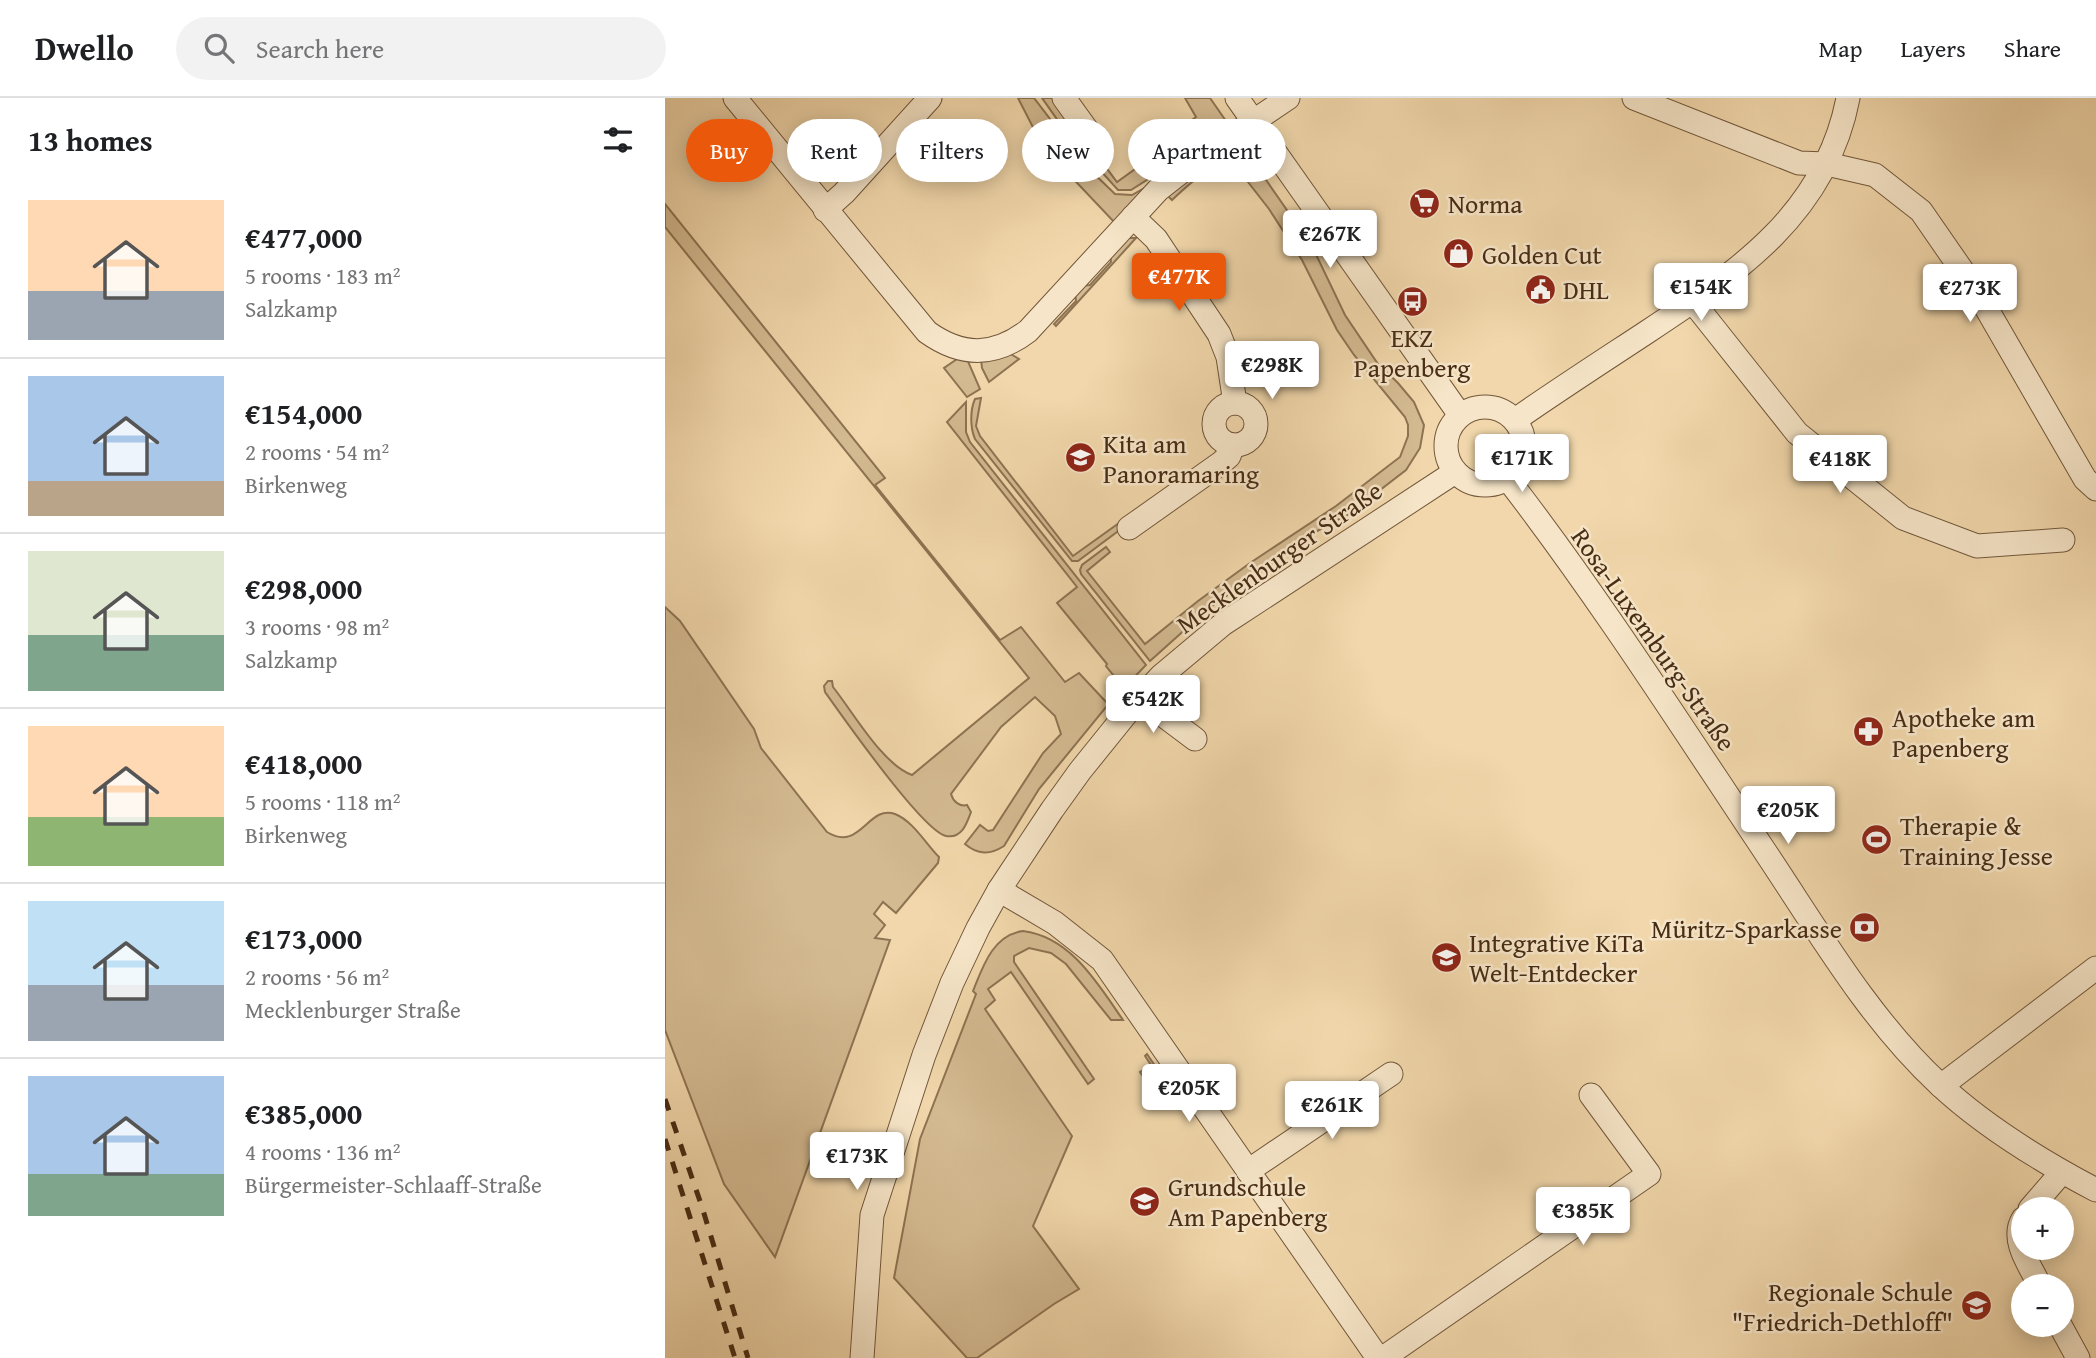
<!DOCTYPE html>
<html lang="en">
<head>
<meta charset="utf-8">
<style>
	body { margin:0; font-family:"Gentium Book Plus",serif; background:#f2f2f2; color:#202124; height:100vh; display:flex; flex-direction:column; font-size:26px; white-space:nowrap }
	* { box-sizing:border-box; margin:0 }
	p { font-size:23px; color:#757577 }
	.icon { flex:none; width:38px; height:38px; fill:none; stroke:currentColor; stroke-width:2; stroke-linecap:round; stroke-linejoin:round }
	.map { position:relative; flex:1; overflow:hidden }
	.side { display:flex; flex-direction:column; background:#fff; width:665px }
	.side>* { flex:none }
	.banner { position:absolute; left:21px; top:21px; width:665px; height:63px; display:flex; gap:14px }
	.fabs { position:absolute; left:1346px; top:1099px; display:grid; gap:14px }
	.fabs a { display:grid; place-items:center; width:63px; height:63px; border-radius:50%; background:#fff; box-shadow:0 4px 18px #0003; font-size:35px }
	.price { position:absolute; translate:-50% -60px; padding:0 16px; border-radius:7px; background:#fff; color:#222; font-size:23px; line-height:46px; filter:drop-shadow(0 2px 4px #0008) }
	.price::after { content:''; position:absolute; left:50%; top:42px; width:21px; height:16px; margin-left:-10px; background:inherit; clip-path:polygon(0 0,100% 0,50% 100%) }
	.price.on { background:#ea580c; color:#fff }
	ul { padding:0; list-style:none }
	li { display:flex; align-items:center; gap:21px; height:175px; padding:0 28px }
	li+li { border-top:2px solid #e0e0e0 }
	li span { display:grid; place-items:center; flex:none; width:196px; height:140px; border-radius:0px; color:#555 }
	li>.icon { margin-inline-start:auto }
	span .icon { width:84px; height:84px; fill:#fffc; stroke-width:1 }
	li b { font-size:30px }
	h2 { display:flex; justify-content:space-between; align-items:center; height:84px; padding:0 28px; font-size:30px }
	.chip { padding:0 24px; border-radius:32px; background:#fff; box-shadow:0 4px 18px #0003; font-size:24px; line-height:63px }
	.chip.on { background:#ea580c; color:#fff }
	header { display:flex; align-items:center; gap:42px; box-sizing:border-box; height:98px; padding:0 35px; background:#fff; border-bottom:2px solid #e0e0e0 }
	header strong { font-size:33px }
	nav { display:flex; gap:38px; margin-inline-start:auto; font-size:24px }
	.search { width:490px; height:63px; background:#f2f2f2; display:flex; align-items:center; gap:18px; box-sizing:border-box; padding:0 24px; border-radius:38px; color:#757577; font-size:26px }
	main { display:flex; flex:1; min-height:0 }
	.map>svg:first-child { display:block }
	.green { fill:#d4ba91; stroke:#8e7352; stroke-width:2 }
	.lines { fill:none; stroke-linecap:round; stroke-linejoin:round }
	.minor-casing { stroke:#72573a; stroke-width:25 }
	.minor { stroke:#f6e5c8; stroke-width:23 }
	.rail { stroke:#472c14; stroke-width:5; stroke-dasharray:12 12; stroke-linecap:butt }
	.labels { text-anchor:middle; dominant-baseline:central; stroke-width:5; stroke-linejoin:round; paint-order:stroke }
	.poi-label { font-size:26px; fill:#472c14; stroke:#f6e5c8; text-anchor:start }
	.street-label { font-size:26px; fill:#472c14; stroke:#f6e5c8 }
</style>
</head>
<body>
<header>
<strong>Dwello</strong>
<div class="search"><svg class="icon" aria-label="search" viewBox="0 0 24 24"><circle cx="10" cy="10" r="6"/><path d="M15 15l6 6"/></svg>Search here</div>
<nav><a>Map</a><a>Layers</a><a>Share</a></nav>
</header>
<main>
<section class="side">
<h2>13 homes<svg class="icon" aria-label="filters" viewBox="0 0 24 24"><path d="M4 7h16M4 17h16"/><circle cx="9" cy="7" r="2"/><circle cx="15" cy="17" r="2"/></svg></h2>
<ul>
<li><span style="background:linear-gradient(#ffd9b3 65%,#9aa5b1 0)"><svg class="icon" aria-label="home" viewBox="0 0 24 24"><path d="M3 11l9-7 9 7M6 9v11h12V9"/></svg></span><div><b>€477,000</b><p>5 rooms · 183 m²</p><p>Salzkamp</p></div></li>
<li><span style="background:linear-gradient(#a9c7e8 75%,#b9a48a 0)"><svg class="icon" aria-label="home" viewBox="0 0 24 24"><path d="M3 11l9-7 9 7M6 9v11h12V9"/></svg></span><div><b>€154,000</b><p>2 rooms · 54 m²</p><p>Birkenweg</p></div></li>
<li><span style="background:linear-gradient(#dfe7d0 60%,#7fa58c 0)"><svg class="icon" aria-label="home" viewBox="0 0 24 24"><path d="M3 11l9-7 9 7M6 9v11h12V9"/></svg></span><div><b>€298,000</b><p>3 rooms · 98 m²</p><p>Salzkamp</p></div></li>
<li><span style="background:linear-gradient(#ffd9b3 65%,#8fb573 0)"><svg class="icon" aria-label="home" viewBox="0 0 24 24"><path d="M3 11l9-7 9 7M6 9v11h12V9"/></svg></span><div><b>€418,000</b><p>5 rooms · 118 m²</p><p>Birkenweg</p></div></li>
<li><span style="background:linear-gradient(#bfe0f5 60%,#9aa5b1 0)"><svg class="icon" aria-label="home" viewBox="0 0 24 24"><path d="M3 11l9-7 9 7M6 9v11h12V9"/></svg></span><div><b>€173,000</b><p>2 rooms · 56 m²</p><p>Mecklenburger Straße</p></div></li>
<li><span style="background:linear-gradient(#a9c7e8 70%,#7fa58c 0)"><svg class="icon" aria-label="home" viewBox="0 0 24 24"><path d="M3 11l9-7 9 7M6 9v11h12V9"/></svg></span><div><b>€385,000</b><p>4 rooms · 136 m²</p><p>Bürgermeister-Schlaaff-Straße</p></div></li>
</ul>
</section>
<div class="map">
<svg width="1431" height="1260" viewBox="0 0 1431 1260">
	<rect width="100%" height="100%" fill="#f1d7ab"/>
	<filter id="stains"><feTurbulence type="fractalNoise" baseFrequency=".00286" numOctaves="4"/><feColorMatrix values="0 0 0 0 .2 0 0 0 0 .09 0 0 0 0 .02 0 0 0 .5 -.17"/></filter>
	<radialGradient id="worn" r=".72"><stop offset=".6" stop-color="#630" stop-opacity="0"/><stop offset="1" stop-color="#630" stop-opacity=".3"/></radialGradient>
	<g class="green">
		<polygon points="353,0 369,0 421,68 450,96 467,97 483,88 451,126 378,49"/>
		<polygon points="377,0 391,0 410,27 401,34"/>
		<polygon points="520,0 545,0 561,23 557,31 534,50 529,45 523,49 526,55 489,84 485,80 466,92 453,92 405,39 414,33 452,84 502,48 499,42 531,19"/>
		<path d="M579,49L580,56C553,60 527,83 507,102L501,96L517,82L526,83L550,67L551,58L568,50Z"/>
		<polygon points="572,62 582,63 592,69 647,148 680,217 713,266 733,285 749,304 759,327 755,350 741,372 684,416 641,439 642,441 543,511 485,563 416,476 415,472 417,467 441,449 445,454 422,473 480,546 533,503 585,465 671,408 735,359 743,338 743,327 740,319 689,257 672,232 637,162 604,111 576,75 568,72 560,77 553,73"/>
		<path d="M0,106L220,380L210,387L335,542L356,529L400,584L414,575L442,605V608L374,691L339,748C325,757 313,757 300,746L315,727L323,733L328,732L378,655L396,636L390,618L370,599L336,629L286,696C288,703 294,709 302,707L306,714C302,725 297,741 281,738C258,733 177,618 160,594L159,588L163,583H167L168,589C188,614 217,666 247,677L364,580L0,129Z"/>
		<polygon points="463,140 471,140 391,228 389,226 411,203 410,194 416,188 425,187 446,164 445,155"/>
		<polygon points="344,255 354,261 324,284 317,270 316,261"/>
		<polygon points="295,259 302,261 315,291 302,299 279,270"/>
		<path d="M316,300L311,328L315,338L408,458L514,382L456,431L413,463H407L310,341C305,329 305,312 310,301Z"/>
		<polygon points="301,304 301,334 305,344 481,567 461,588 453,583 441,568 442,566 392,505 412,489 282,324"/>
		<path d="M0,509L15,523L89,631L96,650L162,734C195,755 203,706 230,716C248,723 261,746 274,759L273,765L231,815L218,804L209,816L220,827L210,840L225,842L110,1159L59,1086L0,932Z"/>
		<path d="M358,833C406,839 433,886 458,922H446L401,866L386,855L364,850L349,858V864L429,981L423,986L346,874L323,891L330,902L320,911L407,1038L368,1128L414,1191L389,1206L312,1260H302L229,1180L255,1041L311,896L308,893C318,868 328,837 358,833Z"/>
		<polygon points="482,956 507,993 495,1002 475,974 486,967 480,958"/>
	</g>
	<g class="lines">
		<defs>
			<g id="minor">
				<path d="M70,0L262,234C297,259 329,259 363,233L493,92L530,63L623,0"/>
				<polyline points="399,0 427,39"/>
				<polyline points="572,0 795,317"/>
				<polyline points="969,0 1134,65 1162,66 1210,77 1256,113 1312,194 1420,381 1431,391"/>
				<polyline points="160,112 179,95 265,0"/>
				<polyline points="468,119 491,141 554,236 563,259 570,305"/>
				<polyline points="1028,204 1132,335 1238,420 1312,448 1398,442"/>
				<circle cx="570" cy="326" r="21"/>
				<circle cx="820" cy="348" r="39"/>
				<path d="M850,322C893,292 938,263 982,234C1073,174 1161,115 1183,0"/>
				<path d="M842,380C936,502 1018,631 1103,758C1155,836 1205,922 1274,986C1320,1029 1376,1063 1431,1092"/>
				<polyline points="464,430 556,365 564,358 568,347"/>
				<polyline points="477,598 486,608 530,641"/>
				<polyline points="334,792 390,825 437,862 713,1260"/>
				<polyline points="1276,988 1431,870"/>
				<polyline points="583,1073 726,976"/>
				<polyline points="1365,1111 1397,1074"/>
				<path d="M1358,1121C1345,1142 1366,1169 1375,1188"/>
				<polyline points="1395,1227 1413,1260"/>
				<polyline points="197,1260 207,1117 259,957 287,885 313,830 334,792 387,712 415,673 465,611 496,578 558,526 790,374"/>
				<polyline points="718,1260 984,1076 926,997"/>
			</g>
		</defs>
		<use href="#minor" class="minor-casing"/>
		<use href="#minor" class="minor"/>
		<g class="rail">
			<polyline points="0,1001 37,1109 83,1260"/>
			<polyline points="0,1041 70,1260"/>
		</g>
	</g>
	<defs>
		<symbol id="supermarket-disc" viewBox="-11 -11 22 22"><circle r="9.5" fill="#8f2418" stroke="#f6e5c8"/><path d="M-6-5.5h2.5l.6 2H6L4.5 2H-2.5L-4.4-4H-6ZM-1.5 3.2a1.3 1.3 0 1 0 .1 0ZM3 3.2a1.3 1.3 0 1 0 .1 0Z" fill="#fff"/></symbol>
		<symbol id="shop-disc" viewBox="-11 -11 22 22"><circle r="9.5" fill="#8f2418" stroke="#f6e5c8"/><path d="M-5-2.5h2.3a2.7 3.5 0 0 1 5.4 0H5L5.5 6h-11ZM-1.5-2.5h3a1.5 2.3 0 0 0-3 0Z" fill="#fff"/></symbol>
		<symbol id="civic-disc" viewBox="-11 -11 22 22"><circle r="9.5" fill="#8f2418" stroke="#f6e5c8"/><path d="M-.6-6.5H3V-4.5H.6V-3L4-1V1h2V6H-6V1h2V-1L-.6-3ZM-1.2 2.5V6h2.4V2.5Z" fill="#fff"/></symbol>
		<symbol id="bus-disc" viewBox="-11 -11 22 22"><circle r="9.5" fill="#8f2418" stroke="#f6e5c8"/><path d="M-5-6H5V4H4V6H2V4H-2V6H-4V4H-5ZM-3.5-4V0h7V-4ZM-3.5 1.2v1.5H-2V1.2ZM2 1.2v1.5H3.5V1.2Z" fill="#fff"/></symbol>
		<symbol id="school-disc" viewBox="-11 -11 22 22"><circle r="9.5" fill="#8f2418" stroke="#f6e5c8"/><path d="M0-5L7-2L0 1L-7-2ZM-4 1L0 2.5L4 1V4Q0 6-4 4Z" fill="#fff"/></symbol>
		<symbol id="pharmacy-disc" viewBox="-11 -11 22 22"><circle r="9.5" fill="#8f2418" stroke="#f6e5c8"/><path d="M-2-6h4v4h4v4h-4v4h-4v-4h-4v-4h4Z" fill="#fff"/></symbol>
		<symbol id="stadium-disc" viewBox="-11 -11 22 22"><circle r="9.5" fill="#8f2418" stroke="#f6e5c8"/><path d="M0-5a6.5 5 0 1 0 0 10a6.5 5 0 1 0 0-10ZM-3.5-1.8h7v3.6h-7Z" fill="#fff"/></symbol>
		<symbol id="bank-disc" viewBox="-11 -11 22 22"><circle r="9.5" fill="#8f2418" stroke="#f6e5c8"/><path d="M-6-4H6V4H-6ZM0-2.3a2.3 2.3 0 1 0 0 4.6a2.3 2.3 0 1 0 0-4.6Z" fill="#fff"/></symbol>
	</defs>
	<g fill-rule="evenodd">
		<use href="#supermarket-disc" x="742" y="88" width="35" height="35"/>
		<use href="#shop-disc" x="776" y="138" width="35" height="35"/>
		<use href="#civic-disc" x="858" y="174" width="35" height="35"/>
		<use href="#bus-disc" x="730" y="186" width="35" height="35"/>
		<use href="#school-disc" x="398" y="342" width="35" height="35"/>
		<use href="#pharmacy-disc" x="1186" y="616" width="35" height="35"/>
		<use href="#stadium-disc" x="1194" y="724" width="35" height="35"/>
		<use href="#bank-disc" x="1182" y="812" width="35" height="35"/>
		<use href="#school-disc" x="764" y="842" width="35" height="35"/>
		<use href="#school-disc" x="462" y="1086" width="35" height="35"/>
		<use href="#school-disc" x="1294" y="1190" width="35" height="35"/>
	</g>
	<g class="labels">
		<g class="poi-label">
			<text x="783" y="105">Norma</text>
			<text x="817" y="156">Golden Cut</text>
			<text x="898" y="191">DHL</text>
			<text x="747" y="239" text-anchor="middle">EKZ<tspan x="747" dy="30">Papenberg</tspan></text>
			<text x="438" y="345">Kita am<tspan x="438" dy="30">Panoramaring</tspan></text>
			<text x="1227" y="619">Apotheke am<tspan x="1227" dy="30">Papenberg</tspan></text>
			<text x="1235" y="727">Therapie &amp;<tspan x="1235" dy="30">Training Jesse</tspan></text>
			<text x="1177" y="830" text-anchor="end">Müritz-Sparkasse</text>
			<text x="804" y="844">Integrative KiTa<tspan x="804" dy="30">Welt-Entdecker</tspan></text>
			<text x="503" y="1088">Grundschule<tspan x="503" dy="30">Am Papenberg</tspan></text>
			<text x="1288" y="1193" text-anchor="end">Regionale Schule<tspan x="1288" dy="30">"Friedrich-Dethloff"</tspan></text>
		</g>
		<g class="street-label">
			<text transform="translate(614 459) rotate(-35)">Mecklenburger Straße</text>
			<text transform="translate(989 541) rotate(55)">Rosa-Luxemburg-Straße</text>
		</g>
	</g>
	<rect width="100%" height="100%" filter="url(#stains)"/>
	<rect width="100%" height="100%" fill="url(#worn)"/>
</svg>
<div class="fabs">
<a>+</a>
<a>−</a>
</div>
<b class="price" style="left:665px;top:172px">€267K</b>
<b class="price on" style="left:514px;top:215px">€477K</b>
<b class="price" style="left:1036px;top:225px">€154K</b>
<b class="price" style="left:1305px;top:226px">€273K</b>
<b class="price" style="left:607px;top:303px">€298K</b>
<b class="price" style="left:857px;top:396px">€171K</b>
<b class="price" style="left:1175px;top:397px">€418K</b>
<b class="price" style="left:488px;top:637px">€542K</b>
<b class="price" style="left:1123px;top:748px">€205K</b>
<b class="price" style="left:524px;top:1026px">€205K</b>
<b class="price" style="left:667px;top:1043px">€261K</b>
<b class="price" style="left:192px;top:1094px">€173K</b>
<b class="price" style="left:918px;top:1149px">€385K</b>
<div class="banner">
<a class="chip on">Buy</a>
<a class="chip">Rent</a>
<a class="chip">Filters</a>
<a class="chip">New</a>
<a class="chip">Apartment</a>
</div>
</div>
</main>
</body>
</html>
